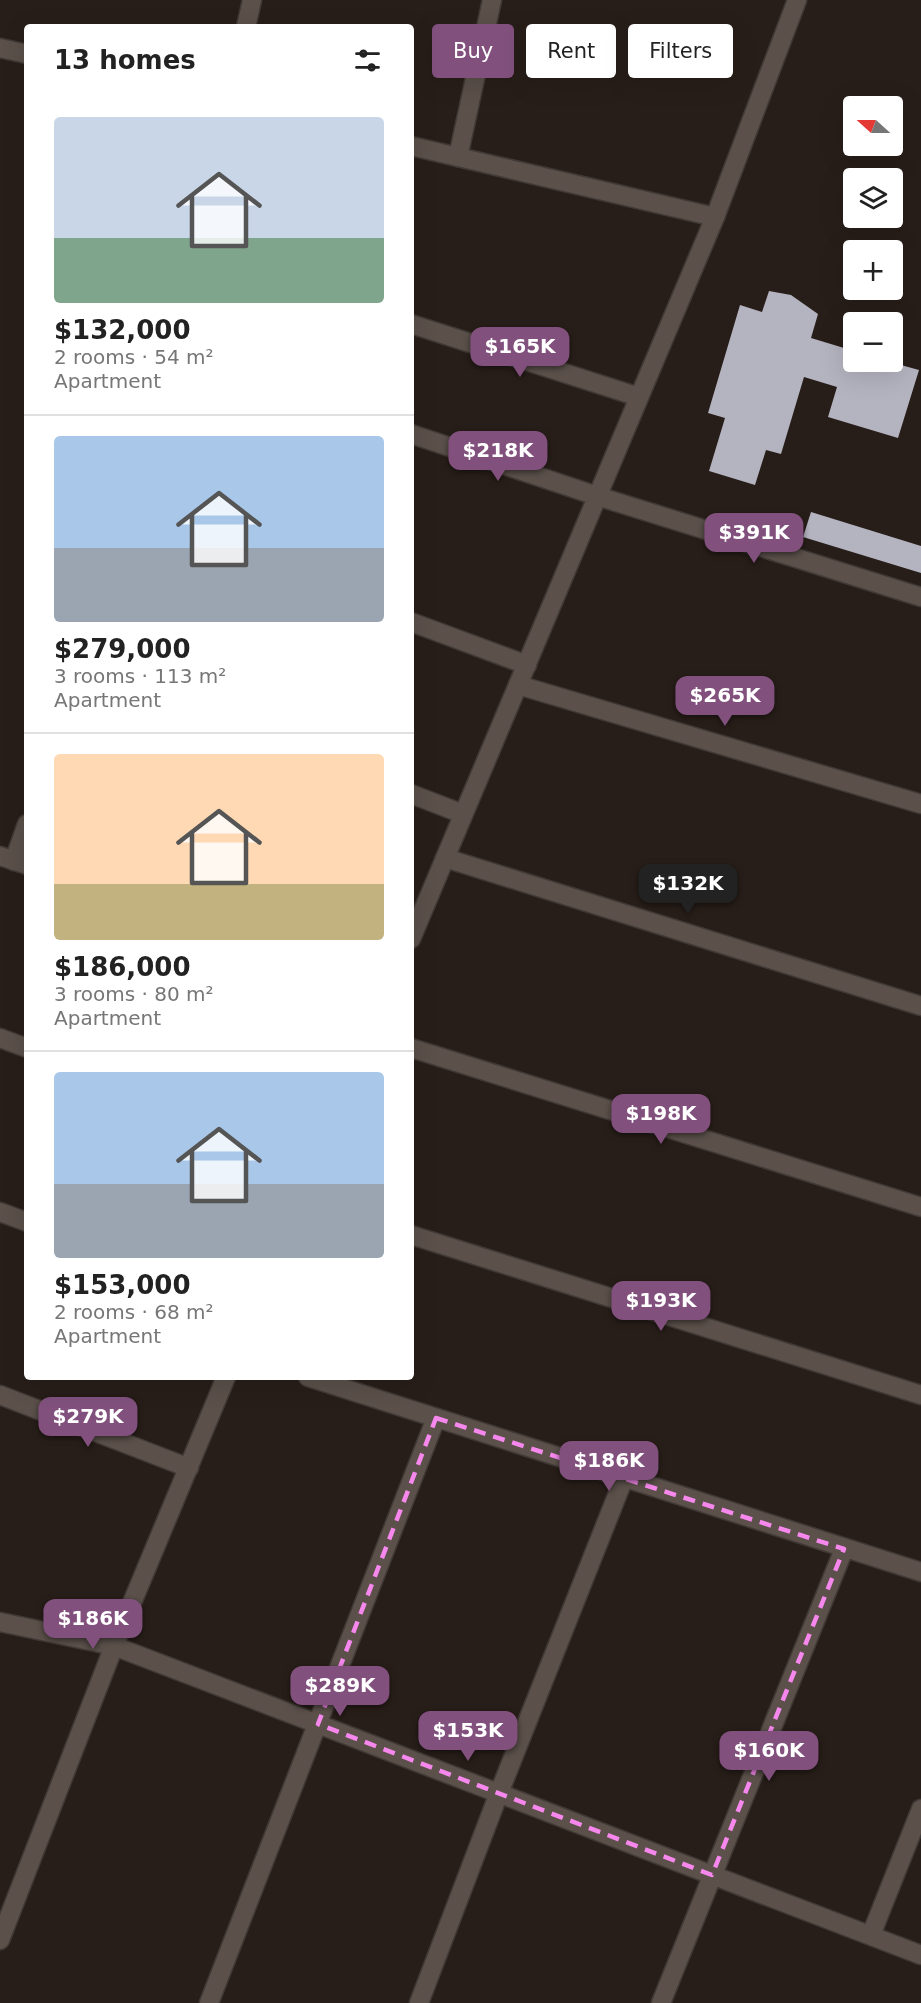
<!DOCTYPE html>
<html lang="en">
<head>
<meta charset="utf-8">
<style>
	body { margin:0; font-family:"DejaVu Sans",sans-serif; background:#f6f6f6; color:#222; height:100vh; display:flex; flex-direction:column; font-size:22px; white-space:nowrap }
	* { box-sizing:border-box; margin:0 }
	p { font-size:20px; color:#767676 }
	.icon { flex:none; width:33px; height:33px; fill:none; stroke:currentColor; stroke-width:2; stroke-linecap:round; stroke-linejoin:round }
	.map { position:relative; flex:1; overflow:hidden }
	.panel { position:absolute; left:24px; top:24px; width:390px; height:1356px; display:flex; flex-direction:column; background:#fff; border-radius:6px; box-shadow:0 6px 24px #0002 }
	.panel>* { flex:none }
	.top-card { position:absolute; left:432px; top:24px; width:399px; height:54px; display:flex; gap:12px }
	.needle { width:39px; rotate:291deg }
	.controls { position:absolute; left:843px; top:96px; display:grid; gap:12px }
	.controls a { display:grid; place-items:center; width:60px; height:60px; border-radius:6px; background:#fff; box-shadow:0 6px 24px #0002; font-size:30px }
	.price { position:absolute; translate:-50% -51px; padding:0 14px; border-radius:12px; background:#81507d; color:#fff; font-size:20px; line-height:39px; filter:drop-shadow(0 2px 3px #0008) }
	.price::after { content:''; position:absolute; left:50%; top:36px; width:18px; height:14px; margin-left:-9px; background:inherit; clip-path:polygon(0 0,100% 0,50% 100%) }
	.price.on { background:#222; color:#fff }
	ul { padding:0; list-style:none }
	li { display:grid; align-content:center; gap:12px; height:318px; padding:0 30px }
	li+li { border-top:2px solid #e0e0e0 }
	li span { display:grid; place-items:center; height:186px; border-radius:6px; color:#555 }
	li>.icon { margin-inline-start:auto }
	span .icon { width:108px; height:108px; fill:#fffc; stroke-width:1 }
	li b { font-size:26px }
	h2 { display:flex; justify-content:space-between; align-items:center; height:72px; padding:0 30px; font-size:26px }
	.pill { padding:0 21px; border-radius:6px; background:#fff; box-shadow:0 6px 24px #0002; font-size:21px; line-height:54px }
	.pill.on { background:#81507d; color:#fff }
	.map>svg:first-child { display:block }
	.building { fill:#b4b3c0 }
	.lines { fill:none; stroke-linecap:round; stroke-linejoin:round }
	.minor-casing { stroke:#403935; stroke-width:21 }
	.minor { stroke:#5b504a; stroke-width:18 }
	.marked { fill:none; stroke:#f688ed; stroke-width:4.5; stroke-dasharray:12 8; stroke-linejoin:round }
</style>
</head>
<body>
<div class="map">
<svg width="921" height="2003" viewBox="0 0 921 2003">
	<rect width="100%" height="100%" fill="#281e19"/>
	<g class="building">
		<polygon points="769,291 791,295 818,314 811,338 854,351 854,362 890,362 919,370 898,438 828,417 837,387 804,377 781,454 766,450 755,485 709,471 725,418 708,413 740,305 762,312"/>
		<polygon points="811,512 921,546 921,573 803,537"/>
	</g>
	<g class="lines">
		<defs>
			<g id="minor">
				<polyline points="246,27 252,0"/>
				<polyline points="0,48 27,54"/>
				<polyline points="411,146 715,217"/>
				<polyline points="458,157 492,0"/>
				<polyline points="411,324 639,397"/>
				<polyline points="411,434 597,496 921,597"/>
				<polyline points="411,622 527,665"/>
				<polyline points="518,685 921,804"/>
				<polyline points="411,794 463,814"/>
				<polyline points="0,856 27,865"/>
				<polyline points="445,858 921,1006"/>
				<polyline points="14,861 27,824"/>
				<polyline points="411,939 715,217 797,0"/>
				<polyline points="0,1038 27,1048"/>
				<polyline points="411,1048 921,1207"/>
				<polyline points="0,1212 27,1222"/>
				<polyline points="411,1235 921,1395"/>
				<polyline points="308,1377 921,1572"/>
				<polyline points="0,1395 189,1468"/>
				<polyline points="0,1622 114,1646 921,1955"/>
				<polyline points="871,1935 921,1809"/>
				<polyline points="0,1940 114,1646 226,1377"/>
				<polyline points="209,2003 436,1418"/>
				<polyline points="419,2003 499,1793 624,1478"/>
				<polyline points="661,2003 844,1549"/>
			</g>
		</defs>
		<use href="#minor" class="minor-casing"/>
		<use href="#minor" class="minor"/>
	</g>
	<path class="marked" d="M436,1418L844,1549L712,1875L318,1724Z"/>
</svg>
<div class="controls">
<a><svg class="needle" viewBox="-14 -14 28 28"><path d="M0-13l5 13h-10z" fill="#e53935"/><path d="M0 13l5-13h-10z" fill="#767676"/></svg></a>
<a><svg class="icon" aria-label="layers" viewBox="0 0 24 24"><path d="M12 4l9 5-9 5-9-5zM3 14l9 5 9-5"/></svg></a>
<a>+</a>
<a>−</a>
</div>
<b class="price" style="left:520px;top:378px">$165K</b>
<b class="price" style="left:498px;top:482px">$218K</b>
<b class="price" style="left:754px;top:564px">$391K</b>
<b class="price" style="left:725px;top:727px">$265K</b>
<b class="price on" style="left:688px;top:915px">$132K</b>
<b class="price" style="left:661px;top:1145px">$198K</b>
<b class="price" style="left:661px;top:1332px">$193K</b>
<b class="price" style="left:88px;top:1448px">$279K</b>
<b class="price" style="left:609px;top:1492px">$186K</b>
<b class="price" style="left:93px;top:1650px">$186K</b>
<b class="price" style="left:340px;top:1717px">$289K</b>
<b class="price" style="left:468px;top:1762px">$153K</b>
<b class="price" style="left:769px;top:1782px">$160K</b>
<div class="top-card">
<a class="pill on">Buy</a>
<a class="pill">Rent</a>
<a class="pill">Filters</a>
</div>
<section class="panel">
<h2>13 homes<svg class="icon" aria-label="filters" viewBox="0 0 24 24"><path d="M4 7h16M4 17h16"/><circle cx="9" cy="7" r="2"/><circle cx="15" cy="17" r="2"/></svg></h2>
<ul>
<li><span style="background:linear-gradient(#c9d6e8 65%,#7fa58c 0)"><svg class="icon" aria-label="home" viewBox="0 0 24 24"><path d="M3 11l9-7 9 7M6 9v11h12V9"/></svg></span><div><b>$132,000</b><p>2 rooms · 54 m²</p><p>Apartment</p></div></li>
<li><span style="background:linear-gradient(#a9c7e8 60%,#9aa5b1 0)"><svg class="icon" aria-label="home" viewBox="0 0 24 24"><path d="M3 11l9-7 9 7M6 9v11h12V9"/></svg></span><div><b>$279,000</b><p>3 rooms · 113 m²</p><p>Apartment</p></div></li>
<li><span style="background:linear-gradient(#ffd9b3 70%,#c2b280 0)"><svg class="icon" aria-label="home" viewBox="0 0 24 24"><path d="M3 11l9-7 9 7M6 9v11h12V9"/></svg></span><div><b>$186,000</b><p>3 rooms · 80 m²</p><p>Apartment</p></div></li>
<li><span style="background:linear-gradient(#a9c7e8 60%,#9aa5b1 0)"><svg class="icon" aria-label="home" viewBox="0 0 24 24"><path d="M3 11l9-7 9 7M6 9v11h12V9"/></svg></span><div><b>$153,000</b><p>2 rooms · 68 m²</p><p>Apartment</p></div></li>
</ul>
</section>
</div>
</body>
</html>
